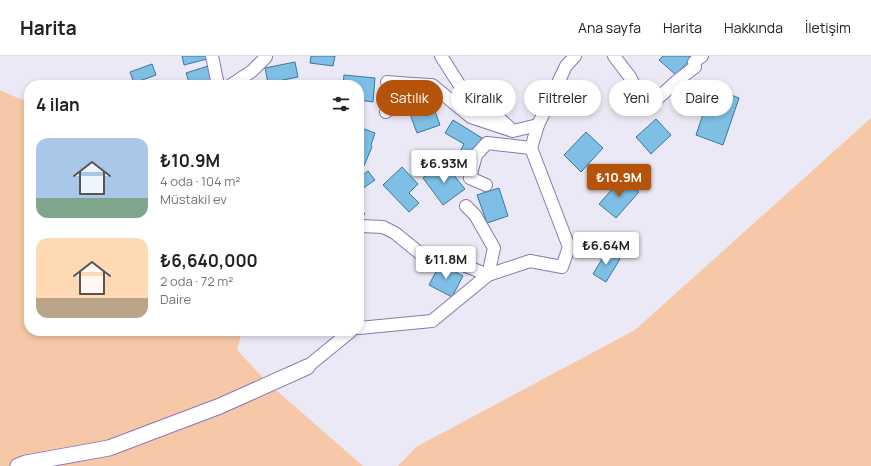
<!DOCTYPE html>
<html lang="tr">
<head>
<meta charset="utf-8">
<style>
	body { margin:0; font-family:Manrope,sans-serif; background:#f6f6f6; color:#202124; height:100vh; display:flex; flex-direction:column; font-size:15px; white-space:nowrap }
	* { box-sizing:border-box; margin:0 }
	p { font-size:13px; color:#757577 }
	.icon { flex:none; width:22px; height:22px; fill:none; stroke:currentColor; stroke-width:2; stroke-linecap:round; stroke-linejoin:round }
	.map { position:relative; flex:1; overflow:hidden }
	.panel { position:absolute; left:24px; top:24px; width:340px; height:256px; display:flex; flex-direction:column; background:#fff; border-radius:16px; box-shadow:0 2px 6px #0003 }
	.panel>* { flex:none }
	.hud { position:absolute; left:376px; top:24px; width:380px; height:36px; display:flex; gap:8px }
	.price { position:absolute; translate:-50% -34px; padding:0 9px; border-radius:4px; background:#fff; color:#222; font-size:13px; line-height:26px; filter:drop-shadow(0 1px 2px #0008) }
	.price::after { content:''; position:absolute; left:50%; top:24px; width:12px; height:9px; margin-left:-6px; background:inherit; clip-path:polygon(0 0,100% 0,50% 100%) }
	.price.active { background:#b45309; color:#fff }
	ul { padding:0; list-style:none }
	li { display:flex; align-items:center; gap:12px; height:100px; padding:0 12px }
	li span { display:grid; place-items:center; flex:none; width:112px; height:80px; border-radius:12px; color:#555 }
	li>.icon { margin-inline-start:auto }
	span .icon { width:48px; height:48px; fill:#fffc; stroke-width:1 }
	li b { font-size:17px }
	h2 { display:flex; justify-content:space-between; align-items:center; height:48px; padding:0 12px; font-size:17px }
	.chip { padding:0 14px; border-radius:18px; background:#fff; box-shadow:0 2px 6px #0003; font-size:14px; line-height:36px }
	.chip.active { background:#b45309; color:#fff }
	header { display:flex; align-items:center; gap:24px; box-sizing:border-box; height:56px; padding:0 20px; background:#fff; border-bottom:1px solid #e0e0e0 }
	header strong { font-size:19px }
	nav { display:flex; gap:22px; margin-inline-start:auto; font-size:14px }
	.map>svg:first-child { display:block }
	.green { fill:#f7c8a7 }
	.building { fill:#7fbfe6; stroke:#39799d }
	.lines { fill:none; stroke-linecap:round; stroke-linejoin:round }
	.minor-casing { stroke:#8879b2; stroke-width:14 }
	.tertiary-casing { stroke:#8879b2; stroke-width:17 }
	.minor { stroke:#fff; stroke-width:12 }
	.tertiary { stroke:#fff; stroke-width:15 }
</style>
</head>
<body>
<header>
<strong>Harita</strong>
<nav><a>Ana sayfa</a><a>Harita</a><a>Hakkında</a><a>İletişim</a></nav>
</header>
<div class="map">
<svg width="871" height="410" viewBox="0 0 871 410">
	<rect width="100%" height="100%" fill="#ebe9f5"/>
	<g class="green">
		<polygon points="0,34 29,47 29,275 242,275 237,294 268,327 363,410 0,410"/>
		<polygon points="871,62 871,410 398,410 416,391 635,274"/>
	</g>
	<g class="building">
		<polygon points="182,0 210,0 211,2 184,9"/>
		<polygon points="311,0 335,0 333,10 310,7"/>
		<polygon points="663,0 693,0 676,19 659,4"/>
		<polygon points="295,6 298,21 268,27 265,12"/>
		<polygon points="152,8 156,19 134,27 130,16"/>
		<polygon points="208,10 214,29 190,29 186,17"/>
		<polygon points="344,19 375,22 373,46 359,44 359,29 343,29"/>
		<polygon points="712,32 739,42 723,89 696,79"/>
		<polygon points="430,41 440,69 417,77 407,50"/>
		<polygon points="656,63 671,79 651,98 636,81"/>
		<polygon points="453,64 482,82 468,105 458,99 464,88 445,77"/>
		<polygon points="359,71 375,77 371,89 372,91 363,112 359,110"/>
		<polygon points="586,76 603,92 581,116 564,99"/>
		<polygon points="443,106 465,133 443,149 423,122"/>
		<polygon points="402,111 418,128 409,137 419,147 409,156 383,129"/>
		<polygon points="368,115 375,124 359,135 359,122"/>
		<polygon points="623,121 639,136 616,162 599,148"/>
		<polygon points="499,132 508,160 487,167 477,139"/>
		<polygon points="359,151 365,158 359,163"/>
		<polygon points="607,195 620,203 606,226 593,218"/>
		<polygon points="440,208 463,220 452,241 429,229"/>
	</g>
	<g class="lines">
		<defs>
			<g id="minor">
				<polyline points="212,0 218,29"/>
				<polyline points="441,0 464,36 473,40 509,71"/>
				<polyline points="614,0 630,21 636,33 658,42 678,24 695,11 694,6 702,0"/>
				<polyline points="387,26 412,28"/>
				<polyline points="231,29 252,15 266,1"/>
				<polyline points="386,56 412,28 432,29 471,61 513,75 538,69"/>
				<polyline points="486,129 470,122 476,99 487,87 531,92"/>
				<polyline points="361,170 383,171 395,177 428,204 456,206 488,219 494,192 475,159 466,150"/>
				<polyline points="359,272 432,265 488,219 530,205 562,211 569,191 531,92 538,69 566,10 575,0"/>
				<polyline points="307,311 351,275"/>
			</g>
			<polyline id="tertiary" points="18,410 26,407 109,392 220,350 307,311"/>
		</defs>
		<use href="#minor" class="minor-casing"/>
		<use href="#tertiary" class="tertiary-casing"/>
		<use href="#minor" class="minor"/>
		<use href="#tertiary" class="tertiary"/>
	</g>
</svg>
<b class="price" style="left:444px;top:128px">₺6.93M</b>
<b class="price active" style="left:619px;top:142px">₺10.9M</b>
<b class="price" style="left:606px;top:210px">₺6.64M</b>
<b class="price" style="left:446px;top:224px">₺11.8M</b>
<div class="hud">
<a class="chip active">Satılık</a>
<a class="chip">Kiralık</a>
<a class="chip">Filtreler</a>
<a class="chip">Yeni</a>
<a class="chip">Daire</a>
</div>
<section class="panel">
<h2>4 ilan<svg class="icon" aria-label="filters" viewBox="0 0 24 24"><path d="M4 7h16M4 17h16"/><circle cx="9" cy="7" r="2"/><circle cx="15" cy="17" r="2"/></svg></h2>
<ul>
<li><span style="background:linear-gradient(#a9c7e8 75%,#7fa58c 0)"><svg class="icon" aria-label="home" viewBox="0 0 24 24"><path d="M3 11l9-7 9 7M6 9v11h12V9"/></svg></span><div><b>₺10.9M</b><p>4 oda · 104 m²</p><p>Müstakil ev</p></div></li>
<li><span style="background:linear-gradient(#ffd9b3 75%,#b9a48a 0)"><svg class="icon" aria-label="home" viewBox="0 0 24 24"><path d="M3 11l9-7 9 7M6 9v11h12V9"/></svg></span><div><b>₺6,640,000</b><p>2 oda · 72 m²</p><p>Daire</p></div></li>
</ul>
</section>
</div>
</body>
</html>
